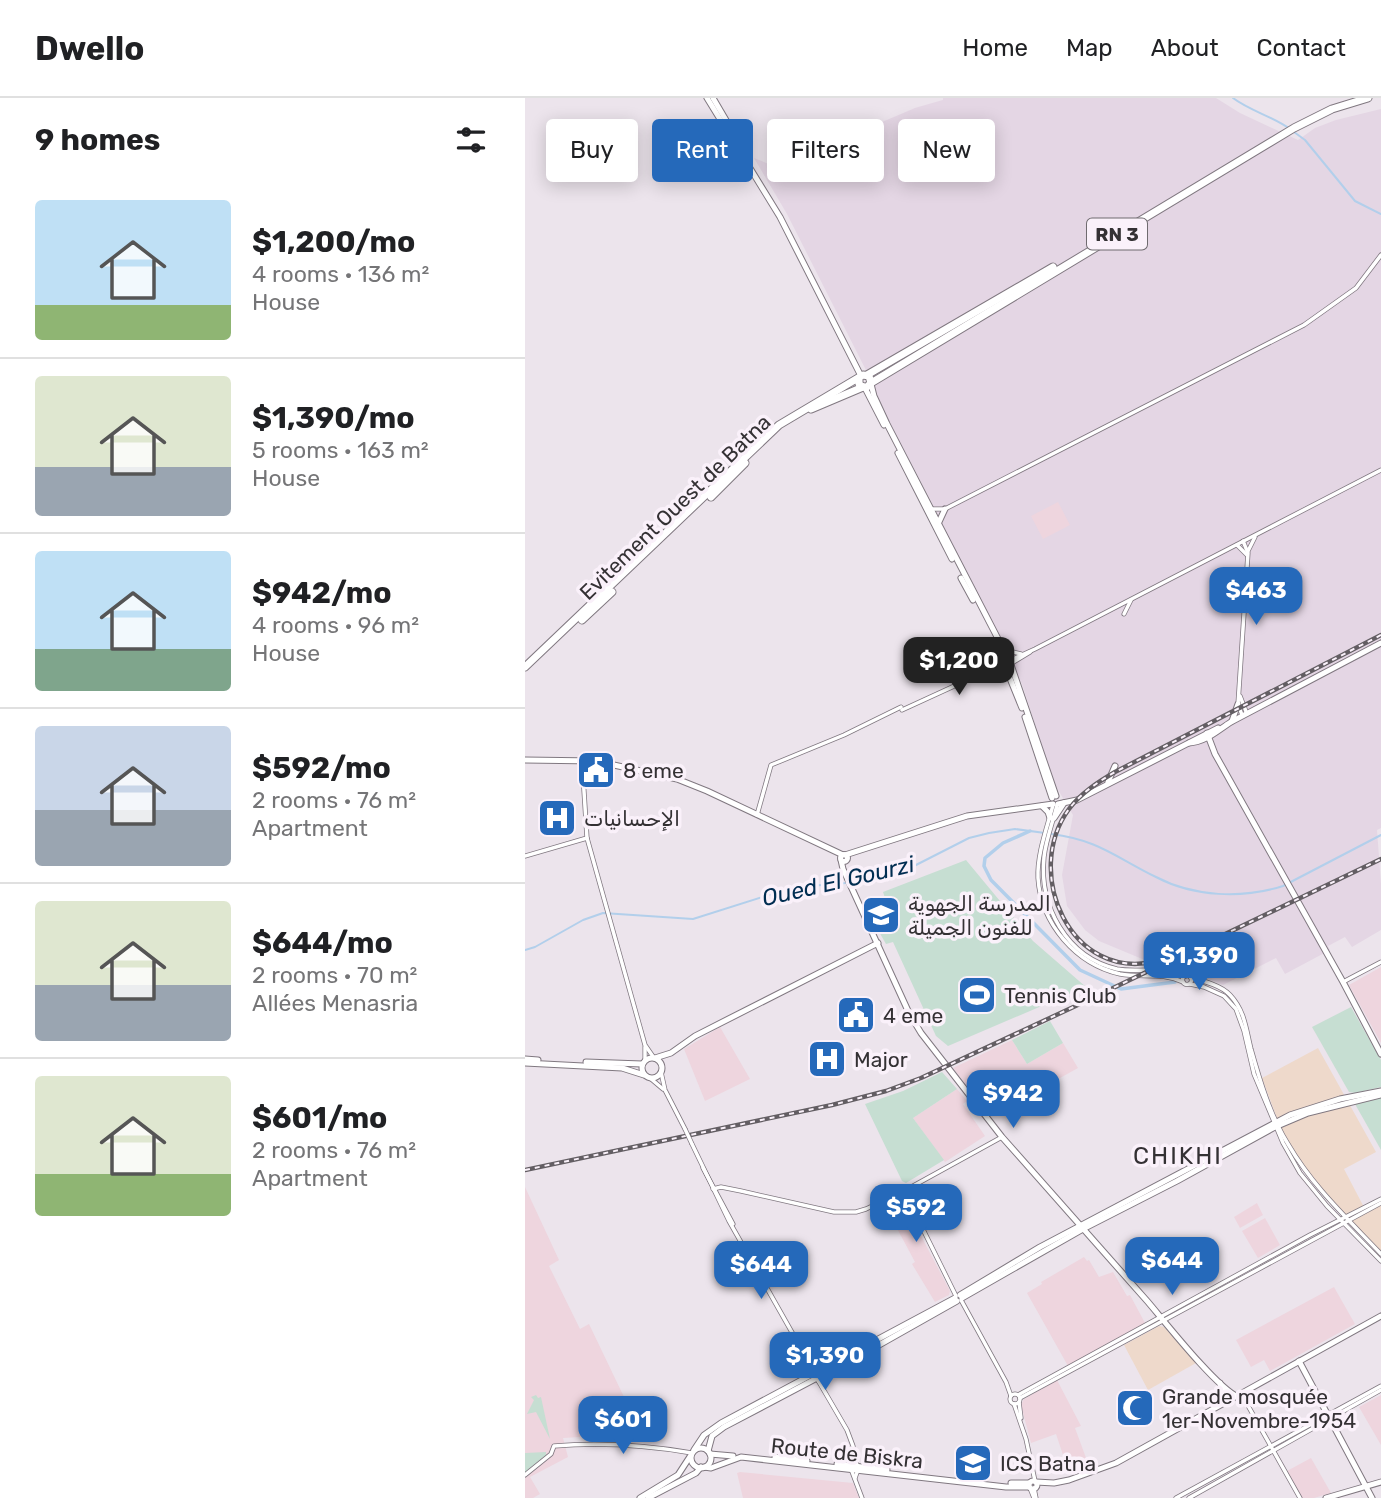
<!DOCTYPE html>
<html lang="en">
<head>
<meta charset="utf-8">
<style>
	body { margin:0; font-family:Rubik,"Noto Sans Arabic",sans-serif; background:#f6f6f6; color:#202124; height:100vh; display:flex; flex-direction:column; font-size:26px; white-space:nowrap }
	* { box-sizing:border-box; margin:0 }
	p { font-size:23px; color:#757577 }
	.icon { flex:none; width:38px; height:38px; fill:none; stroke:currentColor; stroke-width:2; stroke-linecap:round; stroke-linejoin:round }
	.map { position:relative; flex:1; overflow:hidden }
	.details { display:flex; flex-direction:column; background:#fff; width:525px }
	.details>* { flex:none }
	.guide { position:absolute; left:21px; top:21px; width:665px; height:63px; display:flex; gap:14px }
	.price { position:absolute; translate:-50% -60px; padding:0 16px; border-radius:14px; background:#2569ba; color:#fff; font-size:23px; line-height:46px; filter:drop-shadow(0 2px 4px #0008) }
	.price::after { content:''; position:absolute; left:50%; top:42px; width:21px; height:16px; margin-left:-10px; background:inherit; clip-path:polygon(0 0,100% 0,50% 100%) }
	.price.active { background:#222; color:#fff }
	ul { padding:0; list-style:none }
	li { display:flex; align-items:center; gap:21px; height:175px; padding:0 35px }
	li+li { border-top:2px solid #e0e0e0 }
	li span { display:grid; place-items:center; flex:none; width:196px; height:140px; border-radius:7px; color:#555 }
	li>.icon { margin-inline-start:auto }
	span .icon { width:84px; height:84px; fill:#fffc; stroke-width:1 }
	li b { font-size:30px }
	h2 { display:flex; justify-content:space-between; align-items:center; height:84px; padding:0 35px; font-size:30px }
	.tag { padding:0 24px; border-radius:7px; background:#fff; box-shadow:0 4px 18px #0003; font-size:24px; line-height:63px }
	.tag.active { background:#2569ba; color:#fff }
	header { display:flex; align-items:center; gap:42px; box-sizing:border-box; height:98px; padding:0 35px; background:#fff; border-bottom:2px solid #e0e0e0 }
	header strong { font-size:33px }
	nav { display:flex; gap:38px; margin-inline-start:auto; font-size:24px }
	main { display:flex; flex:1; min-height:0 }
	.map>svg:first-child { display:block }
	.commercial { fill:#eed9cb }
	.built { fill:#e4d6e4 }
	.education { fill:#eed5de }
	.green { fill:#c6ded2 }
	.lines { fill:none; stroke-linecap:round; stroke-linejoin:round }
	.stream { stroke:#b2cfeb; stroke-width:2 }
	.canal { stroke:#b2cfeb; stroke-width:3.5 }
	.minor-casing { stroke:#807880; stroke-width:5 }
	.major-casing { stroke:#807880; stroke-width:7 }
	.highway-casing { stroke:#807880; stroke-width:9 }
	.minor { stroke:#fff; stroke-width:3.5 }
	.major { stroke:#fff; stroke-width:5 }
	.highway { stroke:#fff; stroke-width:7 }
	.rail-casing { stroke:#635e63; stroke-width:4.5 }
	.rail { stroke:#faf1fa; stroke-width:2; stroke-dasharray:5; stroke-linecap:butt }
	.minor-bridge-casing { stroke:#807880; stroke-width:5; stroke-linecap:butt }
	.minor-bridge { stroke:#fff; stroke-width:3.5 }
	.labels { text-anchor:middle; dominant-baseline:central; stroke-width:7; stroke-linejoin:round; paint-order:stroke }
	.shield { fill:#faf1fa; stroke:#6f6b6f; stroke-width:2 }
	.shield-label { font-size:19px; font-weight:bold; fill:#343134 }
	.street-label { font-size:21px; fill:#343134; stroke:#faf1fa }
	.poi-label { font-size:21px; fill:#343134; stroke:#faf1fa; text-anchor:start }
	.water-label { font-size:23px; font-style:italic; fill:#002d51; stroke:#faf1fa }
	.quarter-label { font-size:24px; letter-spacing:2px; fill:#343134; stroke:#faf1fa }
</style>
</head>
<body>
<header>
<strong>Dwello</strong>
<nav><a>Home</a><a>Map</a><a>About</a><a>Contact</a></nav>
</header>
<main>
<section class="details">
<h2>9 homes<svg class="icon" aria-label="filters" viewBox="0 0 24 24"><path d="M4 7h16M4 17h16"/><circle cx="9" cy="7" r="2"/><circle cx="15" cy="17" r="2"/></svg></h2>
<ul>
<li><span style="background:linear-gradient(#bfe0f5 75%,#8fb573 0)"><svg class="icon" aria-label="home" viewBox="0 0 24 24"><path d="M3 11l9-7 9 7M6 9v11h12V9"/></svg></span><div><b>$1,200/mo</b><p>4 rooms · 136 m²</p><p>House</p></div></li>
<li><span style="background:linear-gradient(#dfe7d0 65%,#9aa5b1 0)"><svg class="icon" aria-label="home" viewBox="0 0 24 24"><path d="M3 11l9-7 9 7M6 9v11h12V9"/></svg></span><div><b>$1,390/mo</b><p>5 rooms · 163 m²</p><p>House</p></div></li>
<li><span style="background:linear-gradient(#bfe0f5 70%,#7fa58c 0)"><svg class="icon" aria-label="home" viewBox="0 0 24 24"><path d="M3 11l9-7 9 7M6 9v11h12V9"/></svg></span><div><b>$942/mo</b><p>4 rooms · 96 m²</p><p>House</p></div></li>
<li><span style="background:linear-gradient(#c9d6e8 60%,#9aa5b1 0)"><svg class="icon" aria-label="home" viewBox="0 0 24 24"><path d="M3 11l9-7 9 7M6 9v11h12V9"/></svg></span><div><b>$592/mo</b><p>2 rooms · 76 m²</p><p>Apartment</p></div></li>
<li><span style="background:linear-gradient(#dfe7d0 60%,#9aa5b1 0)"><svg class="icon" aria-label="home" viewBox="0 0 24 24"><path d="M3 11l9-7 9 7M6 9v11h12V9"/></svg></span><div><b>$644/mo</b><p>2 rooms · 70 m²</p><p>Allées Menasria</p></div></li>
<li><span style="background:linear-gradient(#dfe7d0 70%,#8fb573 0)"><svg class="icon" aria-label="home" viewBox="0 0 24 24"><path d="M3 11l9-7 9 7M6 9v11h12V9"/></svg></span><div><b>$601/mo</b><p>2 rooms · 76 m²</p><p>Apartment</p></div></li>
</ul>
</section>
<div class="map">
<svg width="856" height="1400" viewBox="0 0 856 1400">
	<rect width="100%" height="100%" fill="#ece4ec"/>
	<g class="commercial">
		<polygon points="793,950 851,1054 819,1071 842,1115 856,1107 856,1153 818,1118 779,1069 756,1031 737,980"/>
		<polygon points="634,1228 639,1229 671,1265 623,1292 599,1247"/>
	</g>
	<polygon class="built" points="418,0 691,0 715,15 773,42 790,30 811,22 856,11 856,730 852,732 856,786 856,832 827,849 820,839 803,848 805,852 760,876 751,860 698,887 666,874 662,862 622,863 574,843 560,832 542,808 537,777 548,717 529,685 497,586 405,401 359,314 349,288 262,116 229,60 256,71 303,47 390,10 418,2"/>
	<g class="education">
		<polygon points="533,404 545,427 518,441 506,418"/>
		<polygon points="856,869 856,945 824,887"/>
		<polygon points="195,929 225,981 180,1003 159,951"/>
		<polygon points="487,942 502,966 538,945 553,970 499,1000 497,997 465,1017 428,970"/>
		<polygon points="432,991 442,1003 438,1006 460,1038 420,1064 388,1020"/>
		<polygon points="0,1089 34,1162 24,1168 55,1231 64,1226 99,1299 90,1304 104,1317 115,1337 114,1339 110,1340 67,1337 63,1334 59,1335 55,1339 38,1340 43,1359 5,1379 15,1396 8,1400 0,1400"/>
		<polygon points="375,1098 425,1193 424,1197 410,1204 387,1166 390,1164 367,1121 365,1122 358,1110"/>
		<polygon points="732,1105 738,1117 715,1130 709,1119"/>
		<polygon points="740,1120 755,1147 733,1160 717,1133"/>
		<polygon points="559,1159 562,1163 564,1162 574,1179 588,1174 602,1198 605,1197 620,1225 543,1268 502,1195 517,1186 516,1184"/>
		<polygon points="809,1189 830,1226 745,1273 739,1262 726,1269 711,1242"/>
		<polygon points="532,1282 556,1328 550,1330 564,1368 544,1375 531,1336 506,1345 496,1307 499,1301"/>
		<polygon points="856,1297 856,1347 834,1309"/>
		<polygon points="436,1355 464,1358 461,1375 433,1373"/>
		<polygon points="786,1360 806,1395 789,1400 776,1400 762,1373"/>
		<polygon points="215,1374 328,1385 334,1400 218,1400 212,1375"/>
	</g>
	<g class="green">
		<polygon points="441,762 508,843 561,889 423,948 411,938 368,844 361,846 341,811 361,803 358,794"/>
		<polygon points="826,909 856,962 856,989 830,995 824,994 787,929"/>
		<polygon points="525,923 538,945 502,966 487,942"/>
		<polygon points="417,974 432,991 388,1020 419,1062 381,1085 377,1083 340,1006 378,993"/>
		<polygon points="856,1000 856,1052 830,1006"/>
		<polygon points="11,1297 13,1300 16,1299 25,1341 11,1314 2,1316 9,1302 6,1299"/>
		<polygon points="21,1354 21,1358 0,1375 0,1355"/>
	</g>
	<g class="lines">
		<g class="stream">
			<path d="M708,0C725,13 747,18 765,31"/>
			<polyline points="769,34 780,42 830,103 856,116"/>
			<path d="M526,736C574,742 590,759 631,779C669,799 717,801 758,788L856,737"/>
			<polyline points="326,784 389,768 444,740 464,735 490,731 520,735"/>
			<polyline points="0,852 10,849 58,822 78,815 168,821 250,795 285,788 321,785"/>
		</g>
		<polyline class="canal" points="505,733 478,745 460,760 459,768 466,782 555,872 596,891 650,884"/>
		<defs>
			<g id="minor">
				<polyline points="406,411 420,411 779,227 831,190 856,157"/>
				<polyline points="712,447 722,457"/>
				<polyline points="723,453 730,439"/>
				<polyline points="599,516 606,502"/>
				<polyline points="480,552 496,556"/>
				<polyline points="482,568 505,554"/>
				<polyline points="715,598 722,616"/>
				<polyline points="377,612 510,551 856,372"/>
				<polyline points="717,617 713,606 723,455 718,443"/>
				<polyline points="57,662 62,740 120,947 129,960"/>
				<path d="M528,707C522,730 512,756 513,780C516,826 551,866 595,876C617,880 637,874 658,884"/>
				<path d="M532,707C528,724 521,741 519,759C514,808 541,859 592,871C603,873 613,872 624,872C637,872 649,875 661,878"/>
				<polyline points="232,717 246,667 319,637 376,609"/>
				<polyline points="0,758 62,740"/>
				<circle cx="662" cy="882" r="4.5"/>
				<path d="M666,880C678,883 696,887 705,897C720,913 721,931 726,951C735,983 745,1017 763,1046C788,1089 822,1120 856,1156"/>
				<polyline points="818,884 856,864"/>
				<polyline points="665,886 679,889 699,898 711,911 719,933 729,976 758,1045 775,1075 802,1108 856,1163"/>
				<polyline points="120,962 120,949"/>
				<polyline points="136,974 140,992 160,1031"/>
				<polyline points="125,980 138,991"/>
				<polyline points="167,1046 204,1123 286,1268"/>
				<polyline points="178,1070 208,1126"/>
				<polyline points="188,1091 196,1089 216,1093 309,1114 331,1114 341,1111 379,1093 477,1039"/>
				<polyline points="379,1093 431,1198"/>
				<polyline points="436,1202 481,1284 486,1298"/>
				<polygon points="286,1268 293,1278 294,1284 287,1275"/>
				<polyline points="294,1284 322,1332 328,1348 330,1364 334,1369 330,1380"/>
				<circle cx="490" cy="1301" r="5"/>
				<polyline points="493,1297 785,1137 856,1101"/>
				<polyline points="717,1297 775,1400"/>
				<polyline points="495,1300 856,1105"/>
				<polyline points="494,1304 496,1320"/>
				<polyline points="489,1306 501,1341 510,1383"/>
				<polyline points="326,1371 337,1400"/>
				<path d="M0,1377L26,1356L29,1348C76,1344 120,1347 167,1355"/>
				<polyline points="505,1390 509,1400"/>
				<polyline points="509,1390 511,1400"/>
				<polyline points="651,1400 856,1288"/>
				<polyline points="664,1400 856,1292"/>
			</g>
			<g id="major">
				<polyline points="182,0 255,119 336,278"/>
				<polyline points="188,0 222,58"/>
				<polyline points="346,286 349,298 362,326 485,564 531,698"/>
				<polyline points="340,290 359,327"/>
				<polyline points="373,355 427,461"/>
				<polyline points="413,426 420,411"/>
				<polyline points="436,480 448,502"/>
				<polyline points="473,551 497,610"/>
				<polyline points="500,619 527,700"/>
				<polyline points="707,623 713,606"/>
				<polyline points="682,635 690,656 818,884 856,956"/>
				<path d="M664,645C681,644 693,632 706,624L856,545"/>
				<polyline points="0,662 71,663 152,681 182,693 318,757"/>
				<polyline points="583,684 590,668"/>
				<polyline points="533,706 552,702 693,630"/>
				<polyline points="517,708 523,714 525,720"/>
				<polyline points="529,720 539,705"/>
				<circle cx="319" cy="760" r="3.5"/>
				<polyline points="320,757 442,718 528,706"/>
				<path d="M316,762L318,771L384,915L396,935L477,1039L623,1204C640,1224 692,1290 713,1299"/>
				<circle cx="127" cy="970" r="10"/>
				<polyline points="130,960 146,955 170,938 353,845"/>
				<polyline points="0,961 13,962"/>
				<polyline points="61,964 117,966"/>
				<polyline points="0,965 97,970 119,977"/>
				<polyline points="435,1197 515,1149 765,1017 815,1001 856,993"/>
				<polyline points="437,1200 558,1131 652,1083 750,1029 783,1015 856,997"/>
				<polyline points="774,1263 847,1400"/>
				<polyline points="692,1308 698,1297 695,1285"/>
				<circle cx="176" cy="1360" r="10"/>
				<polyline points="169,1352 179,1337 196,1325 430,1200"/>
				<polyline points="183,1353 187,1338 199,1329 347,1251 432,1203"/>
				<polyline points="185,1356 208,1358"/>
				<polyline points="250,1359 282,1363"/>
				<polyline points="312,1366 362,1372"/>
				<polyline points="179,1369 186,1370 216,1359 481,1389 504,1389"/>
				<circle cx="508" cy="1387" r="4"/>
				<polyline points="511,1384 529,1385 544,1382 591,1365 856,1218"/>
				<polyline points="486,1385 504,1385"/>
				<polyline points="115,1400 153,1377 166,1357"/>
				<polyline points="123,1400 171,1375 176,1369"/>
				<polyline points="801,1400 856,1384"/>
			</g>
			<g id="highway">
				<polyline points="342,277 528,169"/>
				<polyline points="346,285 769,30 807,11 843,0"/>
				<polyline points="286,311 338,289"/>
				<polyline points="186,399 220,365"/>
				<polyline points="57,522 87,494"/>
				<polyline points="0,569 254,327 338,277 344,278 346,285 342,289 338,289 334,286 334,281"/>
			</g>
		</defs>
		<use href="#minor" class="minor-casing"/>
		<use href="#major" class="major-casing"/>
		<use href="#highway" class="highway-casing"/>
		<use href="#minor" class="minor"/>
		<use href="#major" class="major"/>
		<use href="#highway" class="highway"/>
		<defs>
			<g id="rail">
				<path d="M632,863C546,885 497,775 544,711C556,695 573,684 590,674L856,537"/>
				<polyline points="0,1072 307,1007 361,993 396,980 557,905 856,761"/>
			</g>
		</defs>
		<use href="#rail" class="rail-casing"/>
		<use href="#rail" class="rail"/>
		<defs>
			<polyline id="minor-bridge" points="160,1031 167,1046"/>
		</defs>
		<use href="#minor-bridge" class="minor-bridge-casing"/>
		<use href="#minor-bridge" class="minor-bridge"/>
	</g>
	<defs>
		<symbol id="civic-square" viewBox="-11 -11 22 22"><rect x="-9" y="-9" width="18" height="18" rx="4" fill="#2569ba" stroke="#faf1fa"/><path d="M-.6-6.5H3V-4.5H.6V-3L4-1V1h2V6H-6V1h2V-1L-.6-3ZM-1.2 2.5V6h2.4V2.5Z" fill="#fff"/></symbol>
		<symbol id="hospital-square" viewBox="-11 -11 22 22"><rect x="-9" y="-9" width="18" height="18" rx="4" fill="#2569ba" stroke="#faf1fa"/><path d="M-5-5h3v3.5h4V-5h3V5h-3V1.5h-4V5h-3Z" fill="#fff"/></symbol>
		<symbol id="university-square" viewBox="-11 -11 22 22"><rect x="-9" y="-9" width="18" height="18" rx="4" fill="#2569ba" stroke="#faf1fa"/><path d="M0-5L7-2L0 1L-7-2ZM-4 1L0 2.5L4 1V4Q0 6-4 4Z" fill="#fff"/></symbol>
		<symbol id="stadium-square" viewBox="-11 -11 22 22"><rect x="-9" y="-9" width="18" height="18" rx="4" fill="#2569ba" stroke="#faf1fa"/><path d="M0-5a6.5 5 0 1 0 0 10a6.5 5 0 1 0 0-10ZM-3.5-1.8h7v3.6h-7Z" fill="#fff"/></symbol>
		<symbol id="mosque-square" viewBox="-11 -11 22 22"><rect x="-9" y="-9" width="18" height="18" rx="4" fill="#2569ba" stroke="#faf1fa"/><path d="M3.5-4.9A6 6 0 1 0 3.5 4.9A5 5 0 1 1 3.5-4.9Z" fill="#fff"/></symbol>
	</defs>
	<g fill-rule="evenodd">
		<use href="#civic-square" x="49" y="650" width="44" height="44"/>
		<use href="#hospital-square" x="10" y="698" width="44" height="44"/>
		<use href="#university-square" x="334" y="795" width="44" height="44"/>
		<use href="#stadium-square" x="430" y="875" width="44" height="44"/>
		<use href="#civic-square" x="309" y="895" width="44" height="44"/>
		<use href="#hospital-square" x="280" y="939" width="44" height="44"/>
		<use href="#mosque-square" x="588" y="1288" width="44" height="44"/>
		<use href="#university-square" x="426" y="1343" width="44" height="44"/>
	</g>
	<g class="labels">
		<rect class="shield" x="562" y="120.5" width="60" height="31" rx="5"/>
		<g class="shield-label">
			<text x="592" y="136">RN 3</text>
		</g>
		<g class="street-label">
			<text transform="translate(150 409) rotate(-44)">Evitement Ouest de Batna</text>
			<text transform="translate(322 1355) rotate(6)">Route de Biskra</text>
		</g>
		<g class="poi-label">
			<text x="98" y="672">8 eme</text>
			<text x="59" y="720">الإحسانيات</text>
			<text x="383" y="805">المدرسة الجهوية<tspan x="383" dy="24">للفنون الجميلة</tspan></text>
			<text x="479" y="897">Tennis Club</text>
			<text x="358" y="917">4 eme</text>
			<text x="329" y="961">Major</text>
			<text x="637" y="1298">Grande mosquée<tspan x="637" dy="24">1er-Novembre-1954</tspan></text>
			<text x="475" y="1365">ICS Batna</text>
		</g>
		<g class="water-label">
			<text transform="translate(313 783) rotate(-13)">Oued El Gourzi</text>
		</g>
		<g class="quarter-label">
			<text x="653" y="1058">CHIKHI</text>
		</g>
	</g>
</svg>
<b class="price" style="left:731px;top:529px">$463</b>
<b class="price active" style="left:434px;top:599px">$1,200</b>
<b class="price" style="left:674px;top:894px">$1,390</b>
<b class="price" style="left:488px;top:1032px">$942</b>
<b class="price" style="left:391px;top:1146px">$592</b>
<b class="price" style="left:647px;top:1199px">$644</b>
<b class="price" style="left:236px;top:1203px">$644</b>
<b class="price" style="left:300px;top:1294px">$1,390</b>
<b class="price" style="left:98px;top:1358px">$601</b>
<div class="guide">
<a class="tag">Buy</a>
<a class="tag active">Rent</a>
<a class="tag">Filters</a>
<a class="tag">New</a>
</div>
</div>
</main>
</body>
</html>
